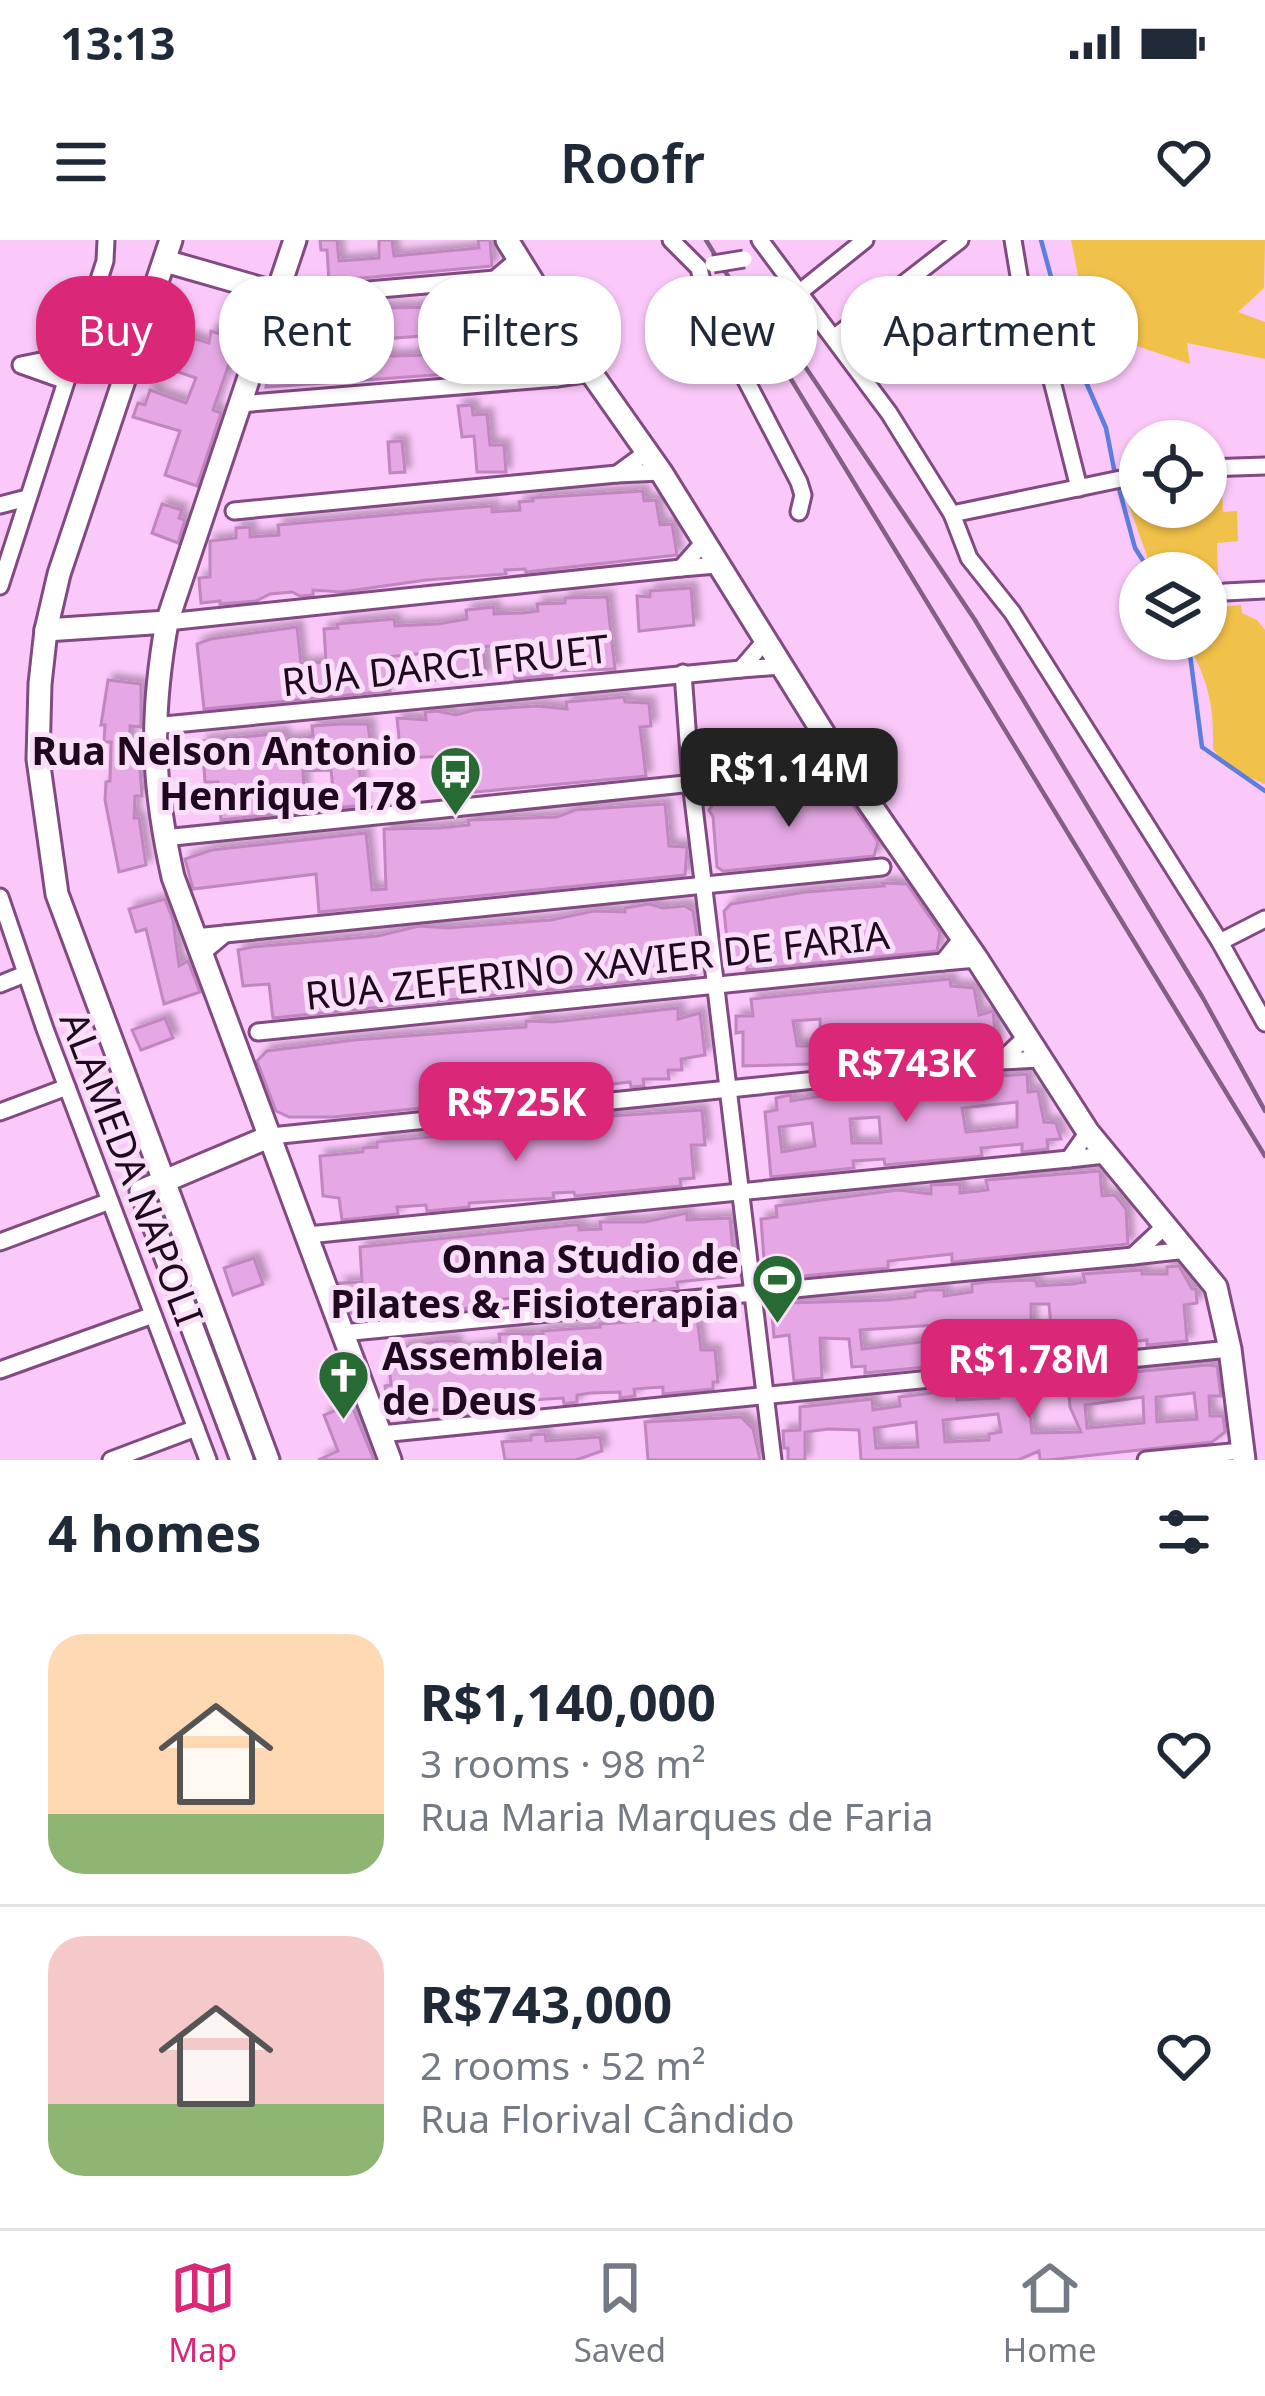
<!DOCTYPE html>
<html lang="en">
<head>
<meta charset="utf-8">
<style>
	body { margin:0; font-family:"Noto Sans",sans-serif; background:#f6f6f7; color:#1f2937; height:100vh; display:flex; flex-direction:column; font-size:45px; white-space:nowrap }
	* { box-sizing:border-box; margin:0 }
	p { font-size:39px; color:#747a83 }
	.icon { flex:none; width:66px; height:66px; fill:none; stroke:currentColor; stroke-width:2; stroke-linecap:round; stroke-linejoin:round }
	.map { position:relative; height:1220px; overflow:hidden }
	.side { display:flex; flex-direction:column; background:#fff; flex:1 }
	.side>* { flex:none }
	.top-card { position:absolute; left:36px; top:36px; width:1194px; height:108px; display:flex; gap:24px }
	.tools { position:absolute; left:1119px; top:180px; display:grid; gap:24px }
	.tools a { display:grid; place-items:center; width:108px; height:108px; border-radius:50%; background:#fff; box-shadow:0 3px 9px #0004; font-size:60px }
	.price { position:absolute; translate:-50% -102px; padding:0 27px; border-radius:24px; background:#db2777; color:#fff; font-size:39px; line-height:78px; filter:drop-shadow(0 3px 6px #0008) }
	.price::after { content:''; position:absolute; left:50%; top:72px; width:36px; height:27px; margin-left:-18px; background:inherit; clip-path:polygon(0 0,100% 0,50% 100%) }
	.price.selected { background:#222; color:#fff }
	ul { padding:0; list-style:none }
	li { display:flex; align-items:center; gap:36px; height:300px; padding:0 48px }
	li+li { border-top:3px solid #e0e1e3 }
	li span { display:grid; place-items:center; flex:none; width:336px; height:240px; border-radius:36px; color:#555 }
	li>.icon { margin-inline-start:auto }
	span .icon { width:144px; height:144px; fill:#fffc; stroke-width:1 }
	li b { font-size:51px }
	h2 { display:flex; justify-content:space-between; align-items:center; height:144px; padding:0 48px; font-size:51px }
	.tag { padding:0 42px; border-radius:48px; background:#fff; box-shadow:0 3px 9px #0004; font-size:42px; line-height:108px }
	.tag.selected { background:#db2777; color:#fff }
	.status { display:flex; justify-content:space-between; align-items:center; height:84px; padding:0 60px; background:#fff; direction:ltr }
	.status svg { height:33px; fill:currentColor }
	header { display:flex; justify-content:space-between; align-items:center; height:156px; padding:0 48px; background:#fff; font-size:54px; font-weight:600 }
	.menu { display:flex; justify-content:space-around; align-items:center; height:168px; border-top:3px solid #e0e1e3; background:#fff; font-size:33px; color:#747a83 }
	.menu a { display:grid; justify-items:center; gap:6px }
	.menu .selected { color:#db2777 }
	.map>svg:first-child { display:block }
	.green { fill:#f1c24a }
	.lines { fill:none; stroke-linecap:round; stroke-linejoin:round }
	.stream { stroke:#5c7ede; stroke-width:4.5 }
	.building { fill:#e6a8e5; stroke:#c185c0; stroke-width:3; fill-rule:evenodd; filter:url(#shadow) }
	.street-casing { stroke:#814a81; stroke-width:21 }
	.secondary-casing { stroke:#814a81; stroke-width:27 }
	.street { stroke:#fff; stroke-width:15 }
	.secondary { stroke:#fff; stroke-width:21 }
	.rail { stroke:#836083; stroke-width:4.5 }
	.street-bridge-casing { stroke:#814a81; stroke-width:21; stroke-linecap:butt }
	.street-bridge { stroke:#fff; stroke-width:15 }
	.labels { text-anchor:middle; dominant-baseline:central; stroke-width:10; stroke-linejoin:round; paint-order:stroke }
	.street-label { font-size:39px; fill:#200920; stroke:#f9dff8 }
	.poi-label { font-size:39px; font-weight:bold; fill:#200920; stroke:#f9dff8; text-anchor:end }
</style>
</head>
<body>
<div class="status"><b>13:13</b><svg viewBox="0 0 49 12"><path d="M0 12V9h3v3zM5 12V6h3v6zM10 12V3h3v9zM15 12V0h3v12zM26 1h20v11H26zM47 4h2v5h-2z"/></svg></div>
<header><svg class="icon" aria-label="menu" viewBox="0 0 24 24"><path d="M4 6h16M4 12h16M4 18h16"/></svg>Roofr<svg class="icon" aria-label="heart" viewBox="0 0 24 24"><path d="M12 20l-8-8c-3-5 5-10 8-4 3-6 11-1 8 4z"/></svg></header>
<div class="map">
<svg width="1265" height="1220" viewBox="0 0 1265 1220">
	<defs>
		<filter id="shadow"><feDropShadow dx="5.5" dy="-5.5" stdDeviation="3" flood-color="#0004"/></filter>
	</defs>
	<rect width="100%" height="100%" fill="#fbc8fa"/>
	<g class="green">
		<polygon points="1071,0 1265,0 1264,48 1238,72 1265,82 1265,119 1187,103 1190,124 1137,106 1103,116 1083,60"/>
		<path d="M1222,244L1223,272L1237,271L1238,301L1217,303L1219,367L1241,365L1242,373L1257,380L1265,390V544L1229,529L1213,509C1214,463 1208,439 1185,399H1206V333H1153L1125,254L1140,251V267H1206V245Z"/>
	</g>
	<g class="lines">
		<g class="stream">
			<polyline points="1041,0 1069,103 1106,188 1115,234"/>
			<polyline points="1118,245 1135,308 1151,333"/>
			<polyline points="1188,399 1202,507 1265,551"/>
		</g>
	</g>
	<g class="building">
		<polygon points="320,0 337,0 339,21 379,18 379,0 392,0 394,16 479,8 478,0 490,0 492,26 329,41 327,10 321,10"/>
		<path d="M523,56L529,93L538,92L547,127L266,147L271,118H279L281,90L294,89L293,81L307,80V77L350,76L377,71L376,68L448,67V63H460L461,70L487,68L486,60ZM504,84L505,108L466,114L356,117L355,101L436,95L449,90Z"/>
		<polygon points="169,91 209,103 211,91 242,101 237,114 233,112 213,170 221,173 197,246 165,235 180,191 133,177 138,163 145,165 150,150 186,163 196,138 158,125"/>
		<polygon points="472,165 473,175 487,174 490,205 504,205 506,232 477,232 474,196 462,197 458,166"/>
		<polygon points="402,201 405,232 390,233 388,202"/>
		<polygon points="643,251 644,261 656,260 660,285 672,284 677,315 526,332 525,329 505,330 506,334 426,340 342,352 313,350 313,355 300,356 292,352 270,354 256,361 220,364 220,361 201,363 199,338 210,337 210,301 236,298 236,288 250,287 250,297 279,295 278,285 465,268 492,266 492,272 520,270 519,262 533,261 532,258"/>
		<polygon points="162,264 182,270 179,278 185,280 178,303 152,293"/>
		<polygon points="691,348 694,385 639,391 637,356 650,357 650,351"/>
		<polygon points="607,357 615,429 552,431 552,435 515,439 512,403 483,407 486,436 472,440 429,440 427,413 386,417 390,451 204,469 197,404 211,399 297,387 301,424 326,422 324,389 338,388 337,384 394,379 395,386 438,384 467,379 466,370 494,367 494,374 523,373 538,371 537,364 565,363 565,358"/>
		<polygon points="108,440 141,444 141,487 130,486 130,518 139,517 142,556 135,556 134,578 139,578 146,625 119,632 105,560 106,542 110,541 111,502 104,502 105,485 101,485"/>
		<polygon points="624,457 625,462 649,463 651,486 640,487 646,536 475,552 473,515 401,518 397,478 426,480 425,472 437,471 456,475 474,470 537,466 567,469 566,462"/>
		<polygon points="342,484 368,484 373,525 359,526 363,565 335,568 331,530 303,531 305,571 221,580 218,542 205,542 202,501 283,493 284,500 299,499 313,496 312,486"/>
		<polygon points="826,549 843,551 878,602 874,616 723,631 717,627 713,577 709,570 716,560"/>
		<polygon points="665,564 669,606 687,607 685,635 319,672 316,634 193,649 185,619 212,610 366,593 372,650 386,649 384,589 440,588 469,585 468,580 557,577 575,570"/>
		<polygon points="882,643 907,644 940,692 937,711 747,730 747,725 737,725 729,719 724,671 731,664 806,652 884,646"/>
		<polygon points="165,659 173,680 179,726 188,721 200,752 164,764 146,689 136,692 129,669"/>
		<polygon points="649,664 663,668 685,666 693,671 700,717 695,735 273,778 269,744 243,746 238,710 253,707 378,696 419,686 448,688 551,680 594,671 625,672 625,668"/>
		<path d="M950,739L951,746L974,748L979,775L993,771L996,802L968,804L969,812L903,819V814H880L857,820V824L811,828V824L743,826V792L736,793V776H753L751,759ZM820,779L821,806H797L793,781Z"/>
		<polygon points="678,768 678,779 700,773 705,815 681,819 682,830 668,830 669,839 643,839 644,846 631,847 630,842 604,845 604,850 545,856 545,851 518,853 519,858 334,877 289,877 276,871 257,821 267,811 354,800 526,787 526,781 554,782"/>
		<polygon points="165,778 173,798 141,810 132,790"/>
		<path d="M1027,834L1028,852L1038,851L1044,882L1056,883L1061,899L1047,900L1048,909L1022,912V904L981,908L982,916L885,925L884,919L853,921L854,928L771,937L765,872L777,870L776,858L791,855V861L835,854V859L864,857L863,850L890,845ZM1017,862V887L966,892L962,868ZM879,877L881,903H852L850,879ZM812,883L815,906L782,912L779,887Z"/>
		<polygon points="702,870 705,905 691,905 694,938 680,939 681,946 575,956 574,952 553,953 554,958 469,963 469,967 427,971 426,965 397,967 398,974 342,980 339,958 323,956 320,916 363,912 363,908 377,907 377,902 547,886 547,883 581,878"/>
		<polygon points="1100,931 1102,956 1115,955 1126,969 1128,1004 952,1022 952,1014 888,1021 888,1028 782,1038 782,1031 765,1033 761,979 777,977 776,966 898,950 931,954 931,945 960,944 960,953 988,950 986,940"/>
		<polygon points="687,973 687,980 730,978 735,1036 677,1042 678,1048 515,1064 515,1058 492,1060 480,1062 480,1067 367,1079 366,1073 351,1073 340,1043 362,1042 360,1007 572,985 579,985 579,990 601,989 600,982 645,982"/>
		<polygon points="254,1018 263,1044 233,1055 224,1028"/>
		<path d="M1179,1026L1192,1049H1196L1197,1063L1184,1065L1187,1101L1147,1105V1100L1121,1103V1108L865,1133V1126L852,1127L849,1099L820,1098L822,1138L794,1141L789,1095L774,1097L772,1075L776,1068L788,1067V1063L887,1060L915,1057V1052L929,1050H944V1056L972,1052V1044L986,1042L1031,1040L1036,1041L1037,1046L1072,1044L1085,1042L1083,1034L1142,1030V1034H1167V1027ZM1031,1064H1049L1051,1087L1031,1090ZM936,1085L938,1100L862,1109L860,1090Z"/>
		<polygon points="697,1077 701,1110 715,1110 718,1142 713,1142 713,1149 663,1154 663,1147 647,1148 634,1149 635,1156 620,1158 620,1152 591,1153 577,1155 577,1162 564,1164 563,1158 515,1161 504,1163 504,1170 449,1175 448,1169 421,1171 422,1178 407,1179 406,1169 388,1171 385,1146 391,1145 389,1125 401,1125 400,1107 442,1101 456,1101 456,1110 487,1107 500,1104 499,1094 543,1094 542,1091 600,1087 600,1084"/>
		<path d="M1207,1125L1217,1126L1221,1156H1209L1210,1176H1223L1225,1192L1212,1202L1048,1220H1040L1039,1211L1018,1220H861L859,1190L828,1189L805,1192V1220H788V1208H784L783,1191L800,1190V1167L872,1159L873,1170L900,1166L899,1157L940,1152H956L957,1160L999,1158L998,1144H1013V1153H1028L1032,1193L1081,1192L1070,1167L1068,1140L1083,1139L1084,1146L1113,1147L1111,1134ZM1194,1153L1197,1179L1157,1182L1156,1157ZM1143,1157L1144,1183L1087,1188L1085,1165ZM998,1174L1001,1192L989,1194V1200L945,1202L943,1180ZM916,1182L918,1207L876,1208L874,1188Z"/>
		<polygon points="351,1164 374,1220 318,1220 338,1211 324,1175"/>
		<polygon points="741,1177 753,1189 760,1220 648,1220 645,1182"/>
		<polygon points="545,1194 546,1201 600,1197 602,1211 576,1220 505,1220 502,1202 531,1200 531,1195"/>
	</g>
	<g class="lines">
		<defs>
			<g id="street">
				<polyline points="671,0 699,28 708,67 799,242 803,255 799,272"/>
				<polyline points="760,0 889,173 952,274 969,318 1012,372 1220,702 1265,783"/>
				<polyline points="1013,0 1022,54 1043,105 1079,248"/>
				<polyline points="517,20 495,39 529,39"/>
				<polyline points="800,52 865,0"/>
				<polyline points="277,53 299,56 495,39"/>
				<polyline points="835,97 960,0"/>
				<polyline points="575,110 557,138 591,133"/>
				<polyline points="66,141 21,125 75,114"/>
				<polyline points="239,164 557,138"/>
				<polyline points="647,212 617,234 661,232"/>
				<polyline points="1206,228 1265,226"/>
				<polyline points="0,265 27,258"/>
				<polyline points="234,271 617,234"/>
				<polyline points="952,274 1140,235"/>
				<polyline points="704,302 681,328 717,325"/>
				<polyline points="0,346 105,21 106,0"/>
				<polyline points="1225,352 1265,350"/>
				<polyline points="167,382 681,328"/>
				<polyline points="765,401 741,429 781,426"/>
				<polyline points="683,433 691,542 773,1220"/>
				<polyline points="154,486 741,429"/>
				<polyline points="833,510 810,531 847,531"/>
				<polyline points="164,598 810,531"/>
				<polyline points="0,657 45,789 208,1220"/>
				<polyline points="225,694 882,627"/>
				<polyline points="195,697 225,694 201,714"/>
				<polyline points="962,698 943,722 977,719"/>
				<polyline points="1220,702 1265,679"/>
				<polyline points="0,744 25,734"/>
				<polyline points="258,792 943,722"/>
				<polyline points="1026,797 1001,821 1041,819"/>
				<polyline points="0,872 67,847"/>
				<polyline points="1088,892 1069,919 1105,915"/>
				<polyline points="271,896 1001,821"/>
				<polyline points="1165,986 1133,1016 1187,1010"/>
				<polyline points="308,995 1069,919"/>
				<polyline points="0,1002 110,961"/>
				<polyline points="342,1093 1133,1016"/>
				<polyline points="0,1130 153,1075"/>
				<polyline points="381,1194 1230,1109"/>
				<polyline points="111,1220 196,1188"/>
				<polyline points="1146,1220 1242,1211"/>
			</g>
			<g id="secondary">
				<polyline points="171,0 59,334 46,390 40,444 38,519 57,654 268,1220"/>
				<path d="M295,0L167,382C150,477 152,543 173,637L390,1220"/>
				<polyline points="507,0 575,110 661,232 847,531 977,719 1088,892 1216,1047 1230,1109 1244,1220"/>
				<polyline points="165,21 277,53"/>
				<polyline points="46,390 167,382"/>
				<polyline points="242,1220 141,951 271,896"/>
			</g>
		</defs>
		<use href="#street" class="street-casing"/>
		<use href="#secondary" class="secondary-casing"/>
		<use href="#street" class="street"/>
		<use href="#secondary" class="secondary"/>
		<g class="rail">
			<polyline points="706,0 1265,916"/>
			<polyline points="798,116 975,380 1203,758 1265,871"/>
		</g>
		<defs>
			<polyline id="street-bridge" points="713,24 744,19"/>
		</defs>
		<use href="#street-bridge" class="street-bridge-casing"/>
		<use href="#street-bridge" class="street-bridge"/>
	</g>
	<defs>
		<symbol id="bus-pin" viewBox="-11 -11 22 30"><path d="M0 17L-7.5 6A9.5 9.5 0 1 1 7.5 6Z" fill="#286a34" stroke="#f9dff8"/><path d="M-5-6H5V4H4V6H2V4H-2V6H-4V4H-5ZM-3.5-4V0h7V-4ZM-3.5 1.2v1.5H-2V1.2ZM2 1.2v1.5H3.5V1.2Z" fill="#fff"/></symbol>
		<symbol id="stadium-pin" viewBox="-11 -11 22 30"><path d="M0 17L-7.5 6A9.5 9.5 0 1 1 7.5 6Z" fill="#286a34" stroke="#f9dff8"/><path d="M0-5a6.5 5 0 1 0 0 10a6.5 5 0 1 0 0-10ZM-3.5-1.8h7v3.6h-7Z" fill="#fff"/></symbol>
		<symbol id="church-pin" viewBox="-11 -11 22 30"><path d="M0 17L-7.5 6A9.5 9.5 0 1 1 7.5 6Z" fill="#286a34" stroke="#f9dff8"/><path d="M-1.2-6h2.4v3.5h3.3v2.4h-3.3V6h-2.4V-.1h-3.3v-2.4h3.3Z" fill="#fff"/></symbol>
	</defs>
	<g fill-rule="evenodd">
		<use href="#bus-pin" x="426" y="502" width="59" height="81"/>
		<use href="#stadium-pin" x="748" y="1010" width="59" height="81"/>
		<use href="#church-pin" x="314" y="1106" width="59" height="81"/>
	</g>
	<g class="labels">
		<g class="street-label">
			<text transform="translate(445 424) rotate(-6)">RUA DARCI FRUET</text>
			<text transform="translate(597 724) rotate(-6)">RUA ZEFERINO XAVIER DE FARIA</text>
			<text transform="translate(133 928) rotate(69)">ALAMEDA NAPOLI</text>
		</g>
		<g class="poi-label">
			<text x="417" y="509">Rua Nelson Antonio<tspan x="417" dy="45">Henrique 178</tspan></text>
			<text x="739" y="1017">Onna Studio de<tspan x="739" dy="45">Pilates &amp; Fisioterapia</tspan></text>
			<text x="382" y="1114" text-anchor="start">Assembleia<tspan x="382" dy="45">de Deus</tspan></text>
		</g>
	</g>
</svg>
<div class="tools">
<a><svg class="icon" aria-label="locate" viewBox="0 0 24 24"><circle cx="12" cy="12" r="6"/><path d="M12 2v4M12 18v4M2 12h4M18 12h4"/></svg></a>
<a><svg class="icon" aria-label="layers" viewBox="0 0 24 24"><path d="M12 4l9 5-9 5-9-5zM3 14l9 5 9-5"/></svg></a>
</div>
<b class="price selected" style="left:789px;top:590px">R$1.14M</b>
<b class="price" style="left:906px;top:885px">R$743K</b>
<b class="price" style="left:516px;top:924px">R$725K</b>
<b class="price" style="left:1029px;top:1181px">R$1.78M</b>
<div class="top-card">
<a class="tag selected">Buy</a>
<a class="tag">Rent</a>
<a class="tag">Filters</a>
<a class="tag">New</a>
<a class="tag">Apartment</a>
</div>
</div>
<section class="side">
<h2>4 homes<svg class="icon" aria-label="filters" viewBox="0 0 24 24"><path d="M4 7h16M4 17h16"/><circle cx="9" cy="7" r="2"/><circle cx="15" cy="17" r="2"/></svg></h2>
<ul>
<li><span style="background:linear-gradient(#ffd9b3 75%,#8fb573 0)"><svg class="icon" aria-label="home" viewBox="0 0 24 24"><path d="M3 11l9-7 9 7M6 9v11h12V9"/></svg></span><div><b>R$1,140,000</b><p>3 rooms · 98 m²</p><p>Rua Maria Marques de Faria</p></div><svg class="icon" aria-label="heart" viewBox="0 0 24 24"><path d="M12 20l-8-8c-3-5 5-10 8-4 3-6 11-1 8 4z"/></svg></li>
<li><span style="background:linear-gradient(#f6c9c9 70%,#8fb573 0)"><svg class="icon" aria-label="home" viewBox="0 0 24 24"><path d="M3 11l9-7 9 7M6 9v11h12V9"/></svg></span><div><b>R$743,000</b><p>2 rooms · 52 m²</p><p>Rua Florival Cândido</p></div><svg class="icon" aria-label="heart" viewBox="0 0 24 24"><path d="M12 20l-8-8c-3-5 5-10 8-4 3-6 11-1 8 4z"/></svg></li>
</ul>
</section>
<nav class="menu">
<a class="selected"><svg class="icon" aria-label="map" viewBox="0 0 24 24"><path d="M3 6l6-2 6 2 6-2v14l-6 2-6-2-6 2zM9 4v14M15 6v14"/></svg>Map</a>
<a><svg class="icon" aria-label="saved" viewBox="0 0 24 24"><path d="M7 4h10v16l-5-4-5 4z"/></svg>Saved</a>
<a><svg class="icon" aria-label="home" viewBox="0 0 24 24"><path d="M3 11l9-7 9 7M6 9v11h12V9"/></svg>Home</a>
</nav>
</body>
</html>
